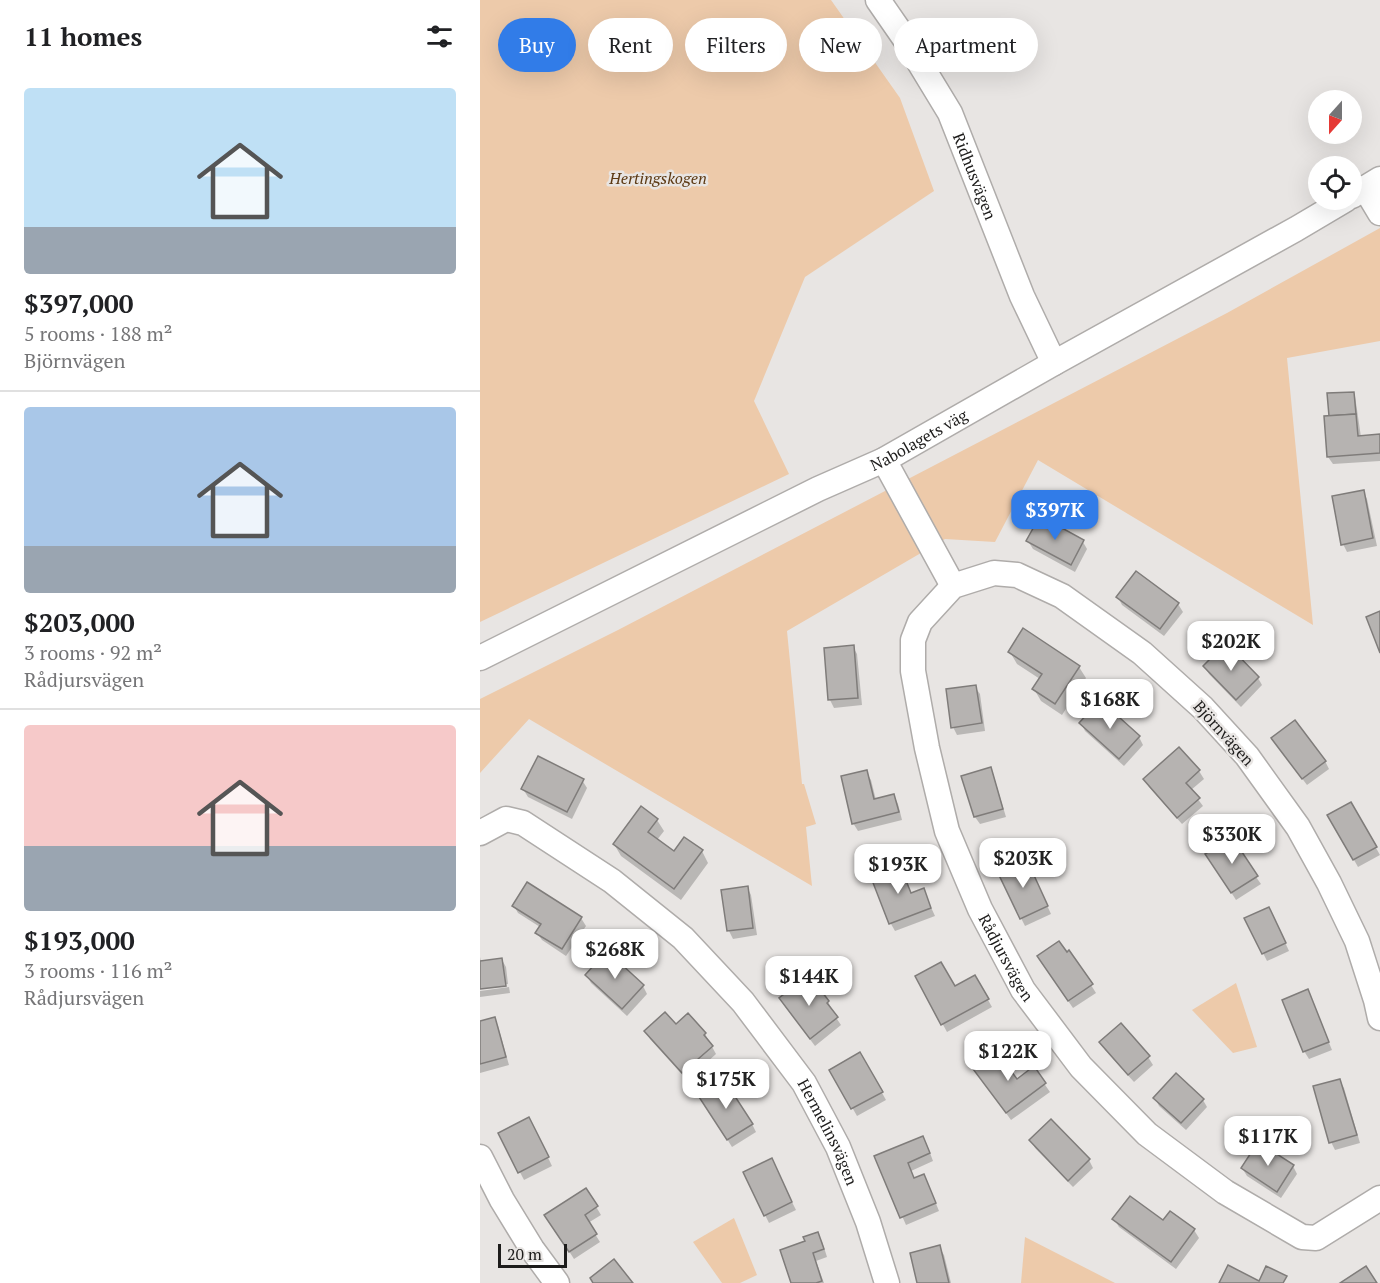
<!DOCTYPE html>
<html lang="en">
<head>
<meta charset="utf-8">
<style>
	body { margin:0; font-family:"PT Serif",serif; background:#f6f6f6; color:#202124; height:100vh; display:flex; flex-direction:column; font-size:22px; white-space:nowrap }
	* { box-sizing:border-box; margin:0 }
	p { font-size:20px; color:#757577 }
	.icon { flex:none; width:33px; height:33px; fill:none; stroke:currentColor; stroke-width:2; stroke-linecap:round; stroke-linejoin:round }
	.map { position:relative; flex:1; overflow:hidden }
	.side { display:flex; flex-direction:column; background:#fff; width:480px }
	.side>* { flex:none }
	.guide { position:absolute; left:18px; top:18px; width:570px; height:54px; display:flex; gap:12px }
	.needle { width:39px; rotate:201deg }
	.tools { position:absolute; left:828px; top:90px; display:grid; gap:12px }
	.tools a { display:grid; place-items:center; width:54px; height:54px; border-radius:50%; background:#fff; box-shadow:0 6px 24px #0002; font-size:30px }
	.scale { position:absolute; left:18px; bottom:15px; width:69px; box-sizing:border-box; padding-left:6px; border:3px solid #1d1c1b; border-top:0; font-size:16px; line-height:21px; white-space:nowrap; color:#1d1c1b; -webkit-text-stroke:4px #e8e5e3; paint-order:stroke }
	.price { position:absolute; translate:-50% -51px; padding:0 14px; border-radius:12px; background:#fff; color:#222; font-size:20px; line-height:39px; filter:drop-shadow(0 2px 3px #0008) }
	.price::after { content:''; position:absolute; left:50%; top:36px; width:18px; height:14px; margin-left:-9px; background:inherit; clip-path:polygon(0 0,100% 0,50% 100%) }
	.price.current { background:#317ce8; color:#fff }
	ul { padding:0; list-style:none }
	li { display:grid; align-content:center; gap:12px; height:318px; padding:0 24px }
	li+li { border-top:2px solid #e0e0e0 }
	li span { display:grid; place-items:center; height:186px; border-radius:6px; color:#555 }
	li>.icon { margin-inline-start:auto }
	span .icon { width:108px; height:108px; fill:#fffc; stroke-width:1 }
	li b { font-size:26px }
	h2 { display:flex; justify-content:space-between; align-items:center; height:72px; padding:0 24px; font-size:26px }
	.pill { padding:0 21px; border-radius:27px; background:#fff; box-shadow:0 6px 24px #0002; font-size:21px; line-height:54px }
	.pill.current { background:#317ce8; color:#fff }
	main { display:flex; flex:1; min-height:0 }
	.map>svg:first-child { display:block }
	.green { fill:#edcaaa }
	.shadow { fill:#0003 }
	.building { fill:#b6b3b1; stroke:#7f7c7a; stroke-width:1.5 }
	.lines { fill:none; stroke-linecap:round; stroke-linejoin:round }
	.minor-casing { stroke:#afacaa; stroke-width:27 }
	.minor { stroke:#fff; stroke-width:24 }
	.labels { text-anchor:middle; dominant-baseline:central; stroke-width:5; stroke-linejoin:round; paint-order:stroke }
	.street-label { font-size:16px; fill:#1d1c1b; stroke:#e8e5e3 }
	.park-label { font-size:16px; font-style:italic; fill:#5c3913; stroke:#e8e5e3 }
</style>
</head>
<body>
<main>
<section class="side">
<h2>11 homes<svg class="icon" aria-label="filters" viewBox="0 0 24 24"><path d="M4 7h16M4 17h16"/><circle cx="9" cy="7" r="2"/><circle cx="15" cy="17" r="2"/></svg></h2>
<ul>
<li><span style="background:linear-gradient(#bfe0f5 75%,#9aa5b1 0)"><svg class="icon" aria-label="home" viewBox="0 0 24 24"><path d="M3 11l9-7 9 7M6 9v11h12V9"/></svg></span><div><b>$397,000</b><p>5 rooms · 188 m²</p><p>Björnvägen</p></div></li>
<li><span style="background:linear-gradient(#a9c7e8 75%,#9aa5b1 0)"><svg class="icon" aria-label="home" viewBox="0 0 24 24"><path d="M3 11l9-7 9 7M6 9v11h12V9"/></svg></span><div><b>$203,000</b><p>3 rooms · 92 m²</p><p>Rådjursvägen</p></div></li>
<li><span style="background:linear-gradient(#f6c9c9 65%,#9aa5b1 0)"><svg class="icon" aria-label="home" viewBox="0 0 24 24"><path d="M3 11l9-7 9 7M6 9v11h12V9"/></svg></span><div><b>$193,000</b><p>3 rooms · 116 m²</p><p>Rådjursvägen</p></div></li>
</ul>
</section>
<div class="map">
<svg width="900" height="1283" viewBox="0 0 900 1283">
	<rect width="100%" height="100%" fill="#e8e5e3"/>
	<g class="green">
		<polygon points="0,0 351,0 420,98 454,191 325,277 274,401 309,474 0,622"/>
		<polygon points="900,228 900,341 807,358 833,625 558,460 515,542 465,539 307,631 322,784 324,784 336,824 326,827 332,886 49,719 0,773 0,699 138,630 747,313"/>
		<polygon points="756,983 777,1047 753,1053 712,1010"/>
		<polygon points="254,1218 277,1275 260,1283 242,1283 213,1242"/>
		<polygon points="545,1237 635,1283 541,1283"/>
	</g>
	<g class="shadow">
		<polygon points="873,393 875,396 881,437 900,437 900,461 853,464 848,457 851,417"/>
		<polygon points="883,491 887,499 897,546 867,552 863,544"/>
		<polygon points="548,541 603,542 607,549 595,572 553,549"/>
		<polygon points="638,597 698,604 703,612 684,636 642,605"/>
		<polygon points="373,647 377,654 382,705 354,708 350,700"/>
		<polygon points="530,652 599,667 606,678 582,715 561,701 554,689 560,679 537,664"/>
		<polygon points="724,666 778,678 782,685 761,707 729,674"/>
		<polygon points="495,687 500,694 505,731 477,735 473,727"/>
		<polygon points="601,723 659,737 663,745 644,766 605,731"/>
		<polygon points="798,746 845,761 849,769 827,785"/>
		<polygon points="699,749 719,771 724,779 711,790 723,806 702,824 669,787 665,779"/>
		<polygon points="510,769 514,777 526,817 500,824 495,817 483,777"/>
		<polygon points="386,772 391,780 396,800 414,796 418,804 422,820 378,831 373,823"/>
		<polygon points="102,780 107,788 92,819 48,797 43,789"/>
		<polygon points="871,804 900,855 878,867 849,816"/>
		<polygon points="177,820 184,831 177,840 194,853 222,851 228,863 201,900 141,856 134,844"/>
		<polygon points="732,862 776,877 781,884 756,900"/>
		<polygon points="419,865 432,894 443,890 455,916 415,931 411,924 392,875"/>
		<polygon points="550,869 571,914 545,926 541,918"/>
		<polygon points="267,887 271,895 277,935 253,939 249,931 243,891"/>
		<polygon points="34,906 101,918 106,926 86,956 62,940 57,933 60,927 38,913"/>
		<polygon points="793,916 809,951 787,961 783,953"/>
		<polygon points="0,957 1,962 22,960 26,967 28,984 0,988"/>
		<polygon points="563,964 611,985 616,993 593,1008"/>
		<polygon points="107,976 163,986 167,994 147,1016 111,983"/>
		<polygon points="437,977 474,988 495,977 512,1007 467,1032"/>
		<polygon points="29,987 30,993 0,997 0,991"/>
		<polygon points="831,999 852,1050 829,1059 824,1051"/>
		<polygon points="348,1002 352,1009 351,1010 361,1025 335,1046 305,1006"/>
		<polygon points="208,1015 225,1034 236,1054 207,1080 170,1039 166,1031 196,1026"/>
		<polygon points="14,1019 18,1026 29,1065 0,1073 0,1023"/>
		<polygon points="621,1042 668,1057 673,1065 654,1082 625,1050"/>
		<polygon points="380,1054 406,1100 377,1116 351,1070"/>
		<polygon points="554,1069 570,1092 531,1120 500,1077 537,1081"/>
		<polygon points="860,1081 864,1088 880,1143 855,1150 851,1142"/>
		<polygon points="675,1098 723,1100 727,1107 706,1130 679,1106"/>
		<polygon points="226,1105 272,1124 276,1132 252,1147"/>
		<polygon points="53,1126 72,1166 44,1180 20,1133"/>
		<polygon points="551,1140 609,1160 613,1168 593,1187 555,1148"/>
		<polygon points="447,1145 453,1161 431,1171 434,1180 448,1184 459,1211 426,1225 396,1157"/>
		<polygon points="813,1166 817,1174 801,1198 767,1176 762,1168"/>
		<polygon points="295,1168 316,1210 289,1223 285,1215"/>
		<polygon points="106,1190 121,1215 108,1223 120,1242 94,1259 71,1223"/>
		<polygon points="690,1213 714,1230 719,1238 696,1269 639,1227 634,1219 683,1222"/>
		<polygon points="337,1233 342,1241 347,1257 336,1261 344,1283 313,1283 327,1242"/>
		<polygon points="459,1247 464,1255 471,1283 439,1283"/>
	</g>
	<g class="building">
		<polygon points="874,392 876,414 849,416 847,393"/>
		<polygon points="876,414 878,436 900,434 900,453 847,457 844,416"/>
		<polygon points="884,490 893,538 861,545 852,496"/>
		<polygon points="560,516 604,540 591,565 546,541"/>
		<polygon points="656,571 699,603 680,629 636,597"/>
		<polygon points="900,611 900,653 886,617"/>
		<polygon points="543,628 600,666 575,704 552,689 562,674 528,652"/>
		<polygon points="746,643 779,677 756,700 723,666"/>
		<polygon points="374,645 378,698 348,700 344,648"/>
		<polygon points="496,685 502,723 471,728 466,689"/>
		<polygon points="620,700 660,736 639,759 599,723"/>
		<polygon points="815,720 846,761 822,779 791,738"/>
		<polygon points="699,747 720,770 706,783 720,798 697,818 663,779"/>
		<polygon points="58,756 104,779 87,812 41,789"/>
		<polygon points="511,767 523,809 494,817 481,776"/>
		<polygon points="387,770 394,799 414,794 419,812 372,824 361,776"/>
		<polygon points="871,802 897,847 873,860 847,815"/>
		<polygon points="161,806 178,819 168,832 194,851 204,837 223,850 194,889 133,844"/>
		<polygon points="752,837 778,876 751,893 725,854"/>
		<polygon points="547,860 568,906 540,919 518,873"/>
		<polygon points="419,863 431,893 444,888 451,908 409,924 390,875"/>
		<polygon points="47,882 102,917 82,949 55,933 61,924 32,906"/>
		<polygon points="268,886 273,928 247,931 241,890"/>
		<polygon points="789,907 806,943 782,954 764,918"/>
		<polygon points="579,941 587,952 589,950 613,984 588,1001 557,956"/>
		<polygon points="127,951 164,985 142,1009 105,975"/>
		<polygon points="22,958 26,986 0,989 0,961"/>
		<polygon points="461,962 475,986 495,975 509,999 461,1025 435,976"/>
		<polygon points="329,975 349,1001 347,1003 358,1017 330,1039 299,998"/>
		<polygon points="828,989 849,1042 823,1052 802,1000"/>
		<polygon points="185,1012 196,1024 208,1013 226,1033 224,1035 233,1046 202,1073 164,1031"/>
		<polygon points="15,1017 26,1057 0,1064 0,1021"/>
		<polygon points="641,1023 670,1056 648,1075 619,1042"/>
		<polygon points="380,1052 403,1092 371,1109 349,1070"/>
		<polygon points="517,1052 537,1079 554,1066 566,1083 526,1113 493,1069"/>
		<polygon points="696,1073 724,1099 701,1123 673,1098"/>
		<polygon points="860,1079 877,1135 849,1143 833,1086"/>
		<polygon points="245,1081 273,1124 247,1140 219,1097"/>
		<polygon points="49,1117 69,1157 38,1173 18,1133"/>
		<polygon points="571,1119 610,1159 588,1181 549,1140"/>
		<polygon points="443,1136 450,1153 428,1163 434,1178 444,1174 456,1203 420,1218 394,1156"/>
		<polygon points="778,1142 814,1165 797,1192 761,1168"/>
		<polygon points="292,1158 312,1202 284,1216 263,1172"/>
		<polygon points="106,1188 118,1206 105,1215 117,1234 89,1252 64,1215"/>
		<polygon points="650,1196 683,1220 690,1211 715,1229 691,1262 632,1219"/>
		<polygon points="338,1232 344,1249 333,1253 342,1281 336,1283 311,1283 300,1250 325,1241 323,1237"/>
		<polygon points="460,1245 469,1283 437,1283 430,1253"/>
		<polygon points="134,1259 153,1283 113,1283 110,1278"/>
		<polygon points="748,1265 779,1281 786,1266 807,1276 803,1283 739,1283"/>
		<polygon points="886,1266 897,1283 860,1283"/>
	</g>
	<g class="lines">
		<defs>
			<g id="minor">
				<path id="s1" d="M398,0L425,39L470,113L542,296L574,363"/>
				<polyline points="885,188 900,213"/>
				<polyline points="872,196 900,179"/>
				<polyline points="404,460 473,586"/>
				<path id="s2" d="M0,658L338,489L404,460L574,363L816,229L865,200"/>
				<path id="s3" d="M0,833L26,819L43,823L132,881L203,938L263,1002L324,1083L358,1147L388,1222L407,1283"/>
				<path id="s4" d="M900,1018L896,1000L877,941L849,883L818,827L767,756L723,708L662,653L582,596L537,575L514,573L473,586L440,622L433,640V671L447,748L467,831L500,909L543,990L601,1067L667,1134L745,1192L822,1237L836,1238L900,1198"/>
				<polyline points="0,1157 22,1200 52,1249 77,1283"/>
			</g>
		</defs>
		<use href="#minor" class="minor-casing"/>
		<use href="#minor" class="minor"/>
	</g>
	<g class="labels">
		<g class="street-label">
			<text stroke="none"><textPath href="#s1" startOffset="202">Ridhusvägen</textPath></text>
			<text stroke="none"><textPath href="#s2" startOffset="490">Nabolagets väg</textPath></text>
			<text transform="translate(744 733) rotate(48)">Björnvägen</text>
			<text stroke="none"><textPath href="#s4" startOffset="1060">Rådjursvägen</textPath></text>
			<text stroke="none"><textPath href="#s3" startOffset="488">Hermelinsvägen</textPath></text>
		</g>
		<g class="park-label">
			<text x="178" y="178">Hertingskogen</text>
		</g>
	</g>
</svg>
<div class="tools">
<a><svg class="needle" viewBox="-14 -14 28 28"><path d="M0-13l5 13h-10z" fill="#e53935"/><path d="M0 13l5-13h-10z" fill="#757577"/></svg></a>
<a><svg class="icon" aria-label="locate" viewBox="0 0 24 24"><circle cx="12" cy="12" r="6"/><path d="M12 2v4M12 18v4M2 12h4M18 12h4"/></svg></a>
</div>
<div class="scale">20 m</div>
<b class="price current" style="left:575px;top:541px">$397K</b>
<b class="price" style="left:751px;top:672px">$202K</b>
<b class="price" style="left:630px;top:730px">$168K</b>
<b class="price" style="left:752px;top:865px">$330K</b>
<b class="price" style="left:543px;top:889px">$203K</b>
<b class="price" style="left:418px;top:895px">$193K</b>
<b class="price" style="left:135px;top:980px">$268K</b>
<b class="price" style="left:329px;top:1007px">$144K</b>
<b class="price" style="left:528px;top:1082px">$122K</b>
<b class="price" style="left:246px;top:1110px">$175K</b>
<b class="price" style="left:788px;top:1167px">$117K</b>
<div class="guide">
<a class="pill current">Buy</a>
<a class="pill">Rent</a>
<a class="pill">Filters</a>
<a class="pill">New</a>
<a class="pill">Apartment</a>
</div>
</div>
</main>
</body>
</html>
